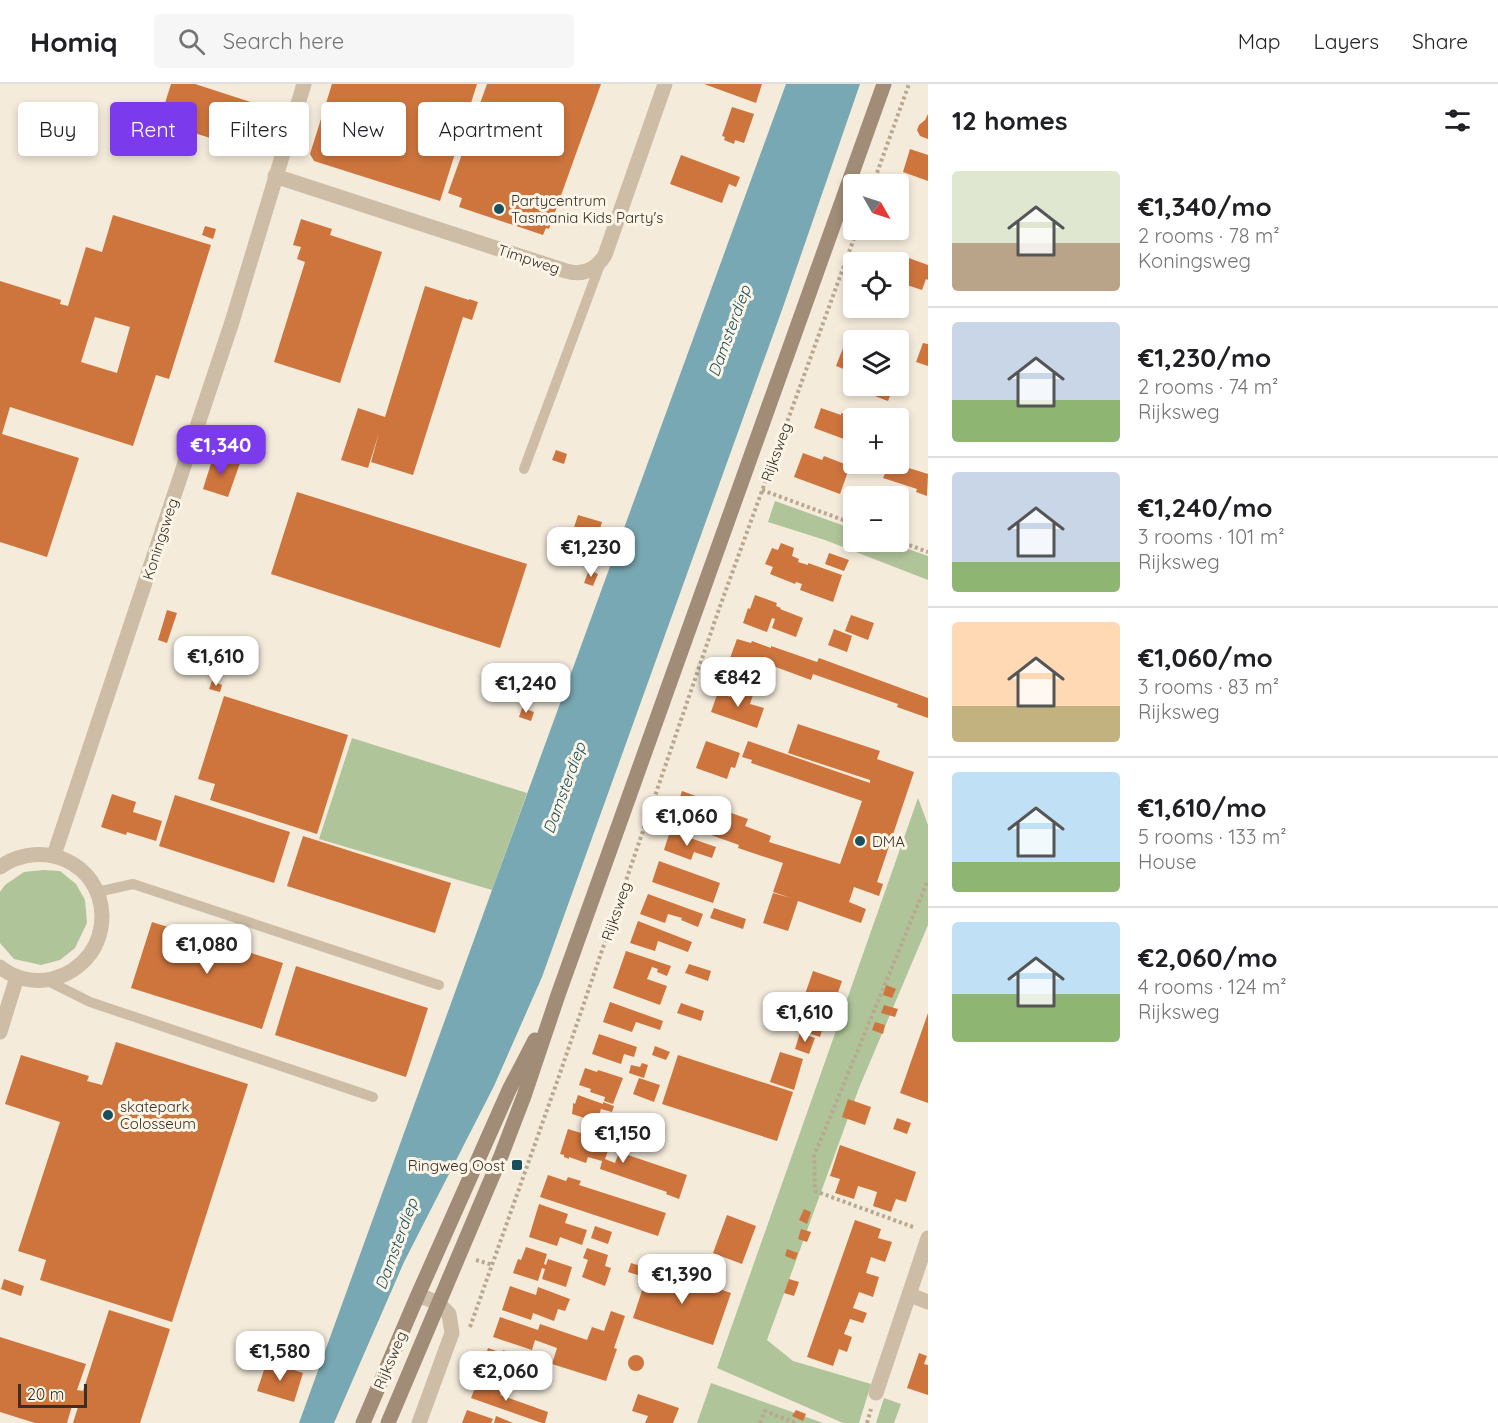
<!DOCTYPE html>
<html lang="en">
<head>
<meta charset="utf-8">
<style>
	body { margin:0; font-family:Quicksand,sans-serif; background:#f6f6f6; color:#202124; height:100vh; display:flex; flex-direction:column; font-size:22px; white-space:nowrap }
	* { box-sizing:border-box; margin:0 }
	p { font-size:20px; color:#757577 }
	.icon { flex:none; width:33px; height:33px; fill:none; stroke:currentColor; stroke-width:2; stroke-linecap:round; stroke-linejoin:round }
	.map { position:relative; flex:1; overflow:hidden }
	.sheet { display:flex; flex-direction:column; background:#fff; width:570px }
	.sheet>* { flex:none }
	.guide { position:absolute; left:18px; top:18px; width:570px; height:54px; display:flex; gap:12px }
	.needle { width:39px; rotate:129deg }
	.tools { position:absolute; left:843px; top:90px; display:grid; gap:12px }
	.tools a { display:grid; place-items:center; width:66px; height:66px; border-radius:6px; background:#fff; box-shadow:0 3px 9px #0003; font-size:30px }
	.scale { position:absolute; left:18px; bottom:15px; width:69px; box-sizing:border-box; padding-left:6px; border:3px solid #382f27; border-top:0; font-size:16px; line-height:21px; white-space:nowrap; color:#382f27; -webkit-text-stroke:4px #fbf5e8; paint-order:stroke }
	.price { position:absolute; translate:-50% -51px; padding:0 14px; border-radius:12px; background:#fff; color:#222; font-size:20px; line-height:39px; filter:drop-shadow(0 2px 3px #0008) }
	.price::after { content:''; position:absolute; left:50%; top:36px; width:18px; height:14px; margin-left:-9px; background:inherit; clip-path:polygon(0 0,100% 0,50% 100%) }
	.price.selected { background:#7c3aed; color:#fff }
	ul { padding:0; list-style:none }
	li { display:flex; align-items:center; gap:18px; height:150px; padding:0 24px }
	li+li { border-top:2px solid #e0e0e0 }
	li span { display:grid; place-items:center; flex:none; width:168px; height:120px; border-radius:6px; color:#555 }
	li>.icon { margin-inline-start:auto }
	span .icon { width:72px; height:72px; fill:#fffc; stroke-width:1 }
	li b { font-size:26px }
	h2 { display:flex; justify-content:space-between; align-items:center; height:72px; padding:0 24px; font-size:26px }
	.chip { padding:0 21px; border-radius:6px; background:#fff; box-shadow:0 3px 9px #0003; font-size:21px; line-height:54px }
	.chip.selected { background:#7c3aed; color:#fff }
	header { display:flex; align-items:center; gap:36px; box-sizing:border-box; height:84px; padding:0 30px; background:#fff; border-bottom:2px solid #e0e0e0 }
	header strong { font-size:28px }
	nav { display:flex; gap:33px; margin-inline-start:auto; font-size:21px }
	.search { width:420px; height:54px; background:#f6f6f6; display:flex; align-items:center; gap:15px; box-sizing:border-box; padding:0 21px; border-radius:6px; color:#757577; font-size:22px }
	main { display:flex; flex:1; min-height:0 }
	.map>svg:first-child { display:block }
	.green { fill:#b0c49a }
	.water { fill:#78a8b3 }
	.building { fill:#ce753e; fill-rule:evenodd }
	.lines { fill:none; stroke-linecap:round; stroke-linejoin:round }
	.path { stroke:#b9a790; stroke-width:4; stroke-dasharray:3 3; stroke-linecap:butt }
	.service { stroke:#cdbda6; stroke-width:10 }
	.minor { stroke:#cdbda6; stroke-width:15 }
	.secondary { stroke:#a08c77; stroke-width:15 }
	.poi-dot { fill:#1a4f5d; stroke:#fbf5e8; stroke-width:2 }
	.labels { text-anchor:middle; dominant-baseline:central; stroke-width:6; stroke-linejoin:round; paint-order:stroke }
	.poi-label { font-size:15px; fill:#382f27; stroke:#fbf5e8; text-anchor:start }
	.street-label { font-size:15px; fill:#382f27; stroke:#fbf5e8 }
	.water-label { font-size:16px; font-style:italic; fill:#1a4f5d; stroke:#fbf5e8 }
</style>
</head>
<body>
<header>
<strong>Homiq</strong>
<div class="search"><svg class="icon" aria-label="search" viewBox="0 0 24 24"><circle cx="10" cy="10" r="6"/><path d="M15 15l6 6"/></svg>Search here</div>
<nav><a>Map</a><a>Layers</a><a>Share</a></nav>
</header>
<main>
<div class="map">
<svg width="928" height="1339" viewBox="0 0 928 1339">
	<rect width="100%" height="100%" fill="#f4ebdb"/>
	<g class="green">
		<polygon points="775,417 853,445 854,458 888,458 928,472 928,496 825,456 768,438"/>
		<polygon points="352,654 527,709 492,806 319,755"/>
		<polygon points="918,714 928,741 928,841 859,1004 767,1256 793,1277 871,1300 859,1339 843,1339 717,1284"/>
		<polygon points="43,786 60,787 76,800 85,816 87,839 75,864 60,876 41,881 14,875 0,859 0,808 5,801 24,788"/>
		<polygon points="711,1299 823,1339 697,1339"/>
		<polygon points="884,1314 901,1320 894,1339 876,1339"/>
	</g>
	<polygon class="water" points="786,0 860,0 783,223 542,893 494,1002 404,1178 334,1339 299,1339 492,806"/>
	<g class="building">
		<polygon points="171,0 195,0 266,23 252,67 159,38"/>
		<polygon points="332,0 477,0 440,117 314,77 310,70"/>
		<polygon points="487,0 601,0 549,145 546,144 543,151 459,123 462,114 448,109"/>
		<polygon points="704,0 762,0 756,19"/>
		<polygon points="732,23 754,30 744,59 735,56 734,60 724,56 725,53 722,52"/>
		<polygon points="928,30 928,55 920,52 917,46 919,41 925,36"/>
		<polygon points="910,65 928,71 928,97 903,88"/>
		<polygon points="681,71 740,93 736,103 729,100 722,119 670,100"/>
		<path d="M113,131L211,161L169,295L156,291L133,362L10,323L2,350L79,374L47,473L0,458V197L61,216L60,220L68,222L86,163L102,168ZM95,233L130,243L117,289L81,278Z"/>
		<polygon points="301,135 332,145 330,151 382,168 340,299 274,278 305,178 297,175 301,163 293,161"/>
		<polygon points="205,142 216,145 213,155 202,151"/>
		<polygon points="895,169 928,181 928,196 926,195 922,206 907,201 905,207 898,205 898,178 891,178"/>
		<polygon points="425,202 469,216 469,215 478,218 472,236 463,233 413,391 371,378 379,349 368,384 341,376 358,324 385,333"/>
		<polygon points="845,259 854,262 854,289 836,282"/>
		<polygon points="923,259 928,260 928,282 916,278"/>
		<polygon points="857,302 894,302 888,317 856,305"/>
		<polygon points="821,324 841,331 841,329 854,333 854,344 849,342 844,355 814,344"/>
		<polygon points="556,366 567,370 564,380 552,376"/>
		<polygon points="803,369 822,376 824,372 850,382 840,410 794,393"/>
		<polygon points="214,370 240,379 228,413 203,405"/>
		<polygon points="889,380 896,380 928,390 927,412 916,408 917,405 883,394"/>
		<polygon points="297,408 527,480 500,564 271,490"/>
		<polygon points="578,431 602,438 600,445 601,445 590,476 566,468"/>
		<polygon points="781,459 794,464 792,472 799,475 798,478 808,481 808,479 842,491 833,518 800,506 802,500 796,498 795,500 770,490 773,483 765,480 772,464 778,466"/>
		<polygon points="829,469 849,476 844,487 825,480"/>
		<polygon points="589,486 598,490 593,502 584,499"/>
		<polygon points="755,511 777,519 776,522 781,524 780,525 803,534 796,553 772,544 775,535 772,534 767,548 743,539 748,524 750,525"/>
		<polygon points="167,526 177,529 167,559 158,556"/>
		<polygon points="851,531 874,539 868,556 845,547"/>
		<polygon points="834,545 852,552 847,568 828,561"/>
		<polygon points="737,555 751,559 752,557 771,564 771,562 817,578 819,574 928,614 928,634 897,623 898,620 813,590 811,596 773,582 770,591 743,582 744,579 730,574"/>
		<polygon points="212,597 222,601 220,608 209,605"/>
		<polygon points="733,603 753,611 750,620 764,624 757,644 711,628 718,608 730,613"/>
		<polygon points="224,612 348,651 317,750 210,716 215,700 198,695"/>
		<polygon points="522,624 534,628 531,637 519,633"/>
		<polygon points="798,640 880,667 877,675 914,688 877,798 883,800 879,812 854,803 849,818 866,825 861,839 798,817 788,847 763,839 773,809 791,814 773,808 783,779 738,764 739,761 697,746 698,744 673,734 682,707 707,716 706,717 724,723 723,726 748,735 745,742 771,752 769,758 840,780 862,717 751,679 752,676 742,673 748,657 870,699 870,696 788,669"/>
		<polygon points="706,657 740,669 735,684 731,683 727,695 696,684"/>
		<polygon points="112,710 136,718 133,728 162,737 156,757 127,748 126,751 101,743"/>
		<polygon points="175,711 290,748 274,799 159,762"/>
		<polygon points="670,747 716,763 712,774 694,768 691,776 664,766"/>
		<polygon points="303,752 451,799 435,849 287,802"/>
		<polygon points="659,777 720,799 713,819 652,798"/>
		<polygon points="648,810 703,830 698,843 681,836 682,834 668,830 665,839 640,830"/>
		<polygon points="714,824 746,835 743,845 710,834"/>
		<polygon points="638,837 692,858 688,868 658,857 655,867 630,859"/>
		<polygon points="152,838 283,879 262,945 131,904"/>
		<polygon points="626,867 671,882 667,892 657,888 658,885 652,883 647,895 667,902 660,921 613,904"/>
		<polygon points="689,880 711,887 708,897 685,889"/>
		<polygon points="296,882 428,924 406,993 275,951"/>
		<polygon points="813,887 842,897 831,929 802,919"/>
		<polygon points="886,901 896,905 892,914 883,911"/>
		<polygon points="782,917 817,928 820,934 817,942 823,943 820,953 769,935 773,922 780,924"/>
		<polygon points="610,918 663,937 660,946 636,938 632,948 603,938"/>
		<polygon points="681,919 704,927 701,937 677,929"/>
		<polygon points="884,921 898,925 895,933 881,929"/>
		<polygon points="928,929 928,1019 900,1009"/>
		<polygon points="875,938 885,941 883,950 872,946"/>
		<polygon points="800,949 815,954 809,970 795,965"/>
		<polygon points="599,950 637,963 634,973 624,970 621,980 592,970"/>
		<polygon points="116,958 248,1000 172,1238 40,1196 46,1176 18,1167 60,1038 5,1020 21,971 89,992 87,997 102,1001"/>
		<polygon points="655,962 670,968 666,976 652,971"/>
		<polygon points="780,968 803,975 794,1006 770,998"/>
		<polygon points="678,971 793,1008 777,1057 662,1020"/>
		<polygon points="642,979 648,981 644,994 629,989 631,981 640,983"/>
		<polygon points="585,984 597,988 598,986 623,994 613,1020 604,1017 605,1013 590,1008 591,1005 579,1001"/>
		<polygon points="639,994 660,1001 654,1018 633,1010"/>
		<polygon points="578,1011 603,1020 603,1018 614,1022 612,1028 601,1025 597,1038 572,1030 573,1022 573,1019 575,1020"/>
		<polygon points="848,1015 871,1023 865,1041 842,1033"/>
		<polygon points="897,1034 911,1039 907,1050 893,1045"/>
		<polygon points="568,1045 594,1053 594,1056 610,1061 605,1075 615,1079 619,1068 687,1091 679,1115 666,1110 667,1108 600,1085 602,1077 588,1073 586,1079 569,1073 569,1075 564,1073 564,1071 560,1070"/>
		<polygon points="840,1061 916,1088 906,1118 896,1115 891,1128 873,1122 877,1108 868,1105 858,1102 854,1115 835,1109 840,1095 830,1092"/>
		<polygon points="548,1091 566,1097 568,1093 581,1097 579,1101 666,1129 658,1152 540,1113"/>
		<polygon points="539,1120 568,1130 565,1139 587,1146 582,1161 560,1153 557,1162 529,1153"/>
		<polygon points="804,1125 811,1128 807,1140 799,1136"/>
		<polygon points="727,1131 756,1142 742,1180 713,1169"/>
		<polygon points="855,1136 881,1145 878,1154 892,1158 885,1178 871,1173 866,1189 879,1193 873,1213 859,1208 853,1224 867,1229 863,1239 850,1235 844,1250 852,1253 847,1268 839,1265 833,1282 807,1273"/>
		<polygon points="595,1142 612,1148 608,1160 591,1154"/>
		<polygon points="801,1145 811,1148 807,1158 798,1155"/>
		<polygon points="526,1163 547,1170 544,1180 546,1181 548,1175 572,1183 566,1203 542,1195 545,1185 542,1184 538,1197 513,1189 518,1175 521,1176"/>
		<polygon points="587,1164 608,1171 605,1182 611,1184 605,1202 582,1193 588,1176 583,1174"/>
		<polygon points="787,1165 798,1169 795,1176 785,1172"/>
		<polygon points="631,1179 647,1184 644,1193 628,1188"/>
		<polygon points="650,1182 731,1209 713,1261 633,1234"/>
		<polygon points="4,1195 24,1202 21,1212 1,1205"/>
		<polygon points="789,1195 799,1198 794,1212 784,1209"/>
		<polygon points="510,1202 536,1211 538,1203 570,1215 565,1227 558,1225 554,1237 533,1229 531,1236 502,1226"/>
		<polygon points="109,1226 170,1245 140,1339 73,1339 78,1323 72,1322 67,1339 35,1339 0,1328 0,1253 86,1280 77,1306 83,1307"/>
		<polygon points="611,1227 625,1232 614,1264 617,1265 606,1297 552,1280 557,1264 535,1256 532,1266 493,1253 500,1233 538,1246 540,1240 587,1256 592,1243 604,1247"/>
		<polygon points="488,1264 502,1269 503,1266 514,1270 511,1280 544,1291 539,1303 482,1283"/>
		<polygon points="919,1269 927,1272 924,1280 928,1281 928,1311 907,1304"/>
		<circle cx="636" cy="1279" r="8"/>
		<polygon points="267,1277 303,1289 294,1318 257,1307"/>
		<polygon points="478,1296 502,1304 500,1311 548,1328 545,1339 542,1339 471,1314"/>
		<polygon points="638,1310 679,1324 673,1339 645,1339 648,1332 632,1327"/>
		<polygon points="467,1326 493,1335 491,1339 462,1339"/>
		<polygon points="796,1326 806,1330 803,1337 792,1332"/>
		<polygon points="496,1332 513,1339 494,1339"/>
	</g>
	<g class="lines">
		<g class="path">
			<polyline points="873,100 909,0"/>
			<polyline points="762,406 854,440"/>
			<polyline points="898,457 928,468"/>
			<polyline points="913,1143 815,1107 814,1072 928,796"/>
			<polyline points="476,1176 493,1181"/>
			<polyline points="470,1243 558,995 719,525 857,146"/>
			<polyline points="760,1339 765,1327 796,1339"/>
			<polyline points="867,1339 871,1325"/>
		</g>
		<g class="service">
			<polyline points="524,385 601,178"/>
			<polyline points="97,808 133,800 439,901"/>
			<polyline points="46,896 90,918 373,1013"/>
		</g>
		<g class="minor">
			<path d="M275,92L566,187C583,192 596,186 605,171L665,0"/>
			<polyline points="54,771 232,238 304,0"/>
			<path d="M0,783C42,754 100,778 102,831C102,845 98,859 90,870C80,883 68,891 52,895C34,899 15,895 0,883"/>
			<polyline points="0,948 17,893"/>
			<polyline points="910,1211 928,1218"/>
			<polyline points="417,1213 426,1214 438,1219 449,1230 452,1249 419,1339"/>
			<polyline points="876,1309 928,1154"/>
		</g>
		<g class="secondary">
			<polyline points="363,1339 417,1213 509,1006 535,956"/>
			<polyline points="388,1339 501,1072 524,1012 558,911 884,0"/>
		</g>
	</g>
	<g class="poi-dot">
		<circle cx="499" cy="125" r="6"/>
		<circle cx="860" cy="757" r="6"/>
		<circle cx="108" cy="1031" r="6"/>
		<rect x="511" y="1075" width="12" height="12" rx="3"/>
	</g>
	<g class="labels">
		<g class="poi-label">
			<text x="511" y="116">Partycentrum<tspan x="511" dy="17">Tasmania Kids Party's</tspan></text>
			<text x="872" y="757">DMA</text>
			<text x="120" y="1022">skatepark<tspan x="120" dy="17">Colosseum</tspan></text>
			<text x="505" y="1081" text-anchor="end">Ringweg Oost</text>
		</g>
		<g class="street-label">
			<text transform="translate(529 175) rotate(18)">Timpweg</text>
			<text transform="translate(776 368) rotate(-70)">Rijksweg</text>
			<text transform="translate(160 455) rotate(-72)">Koningsweg</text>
			<text transform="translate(616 827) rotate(-71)">Rijksweg</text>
			<text transform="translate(390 1276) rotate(-67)">Rijksweg</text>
		</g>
		<g class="water-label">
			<text transform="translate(729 247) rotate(-70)">Damsterdiep</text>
			<text transform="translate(564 704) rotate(-70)">Damsterdiep</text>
			<text transform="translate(396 1160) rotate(-70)">Damsterdiep</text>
		</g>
	</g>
</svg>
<div class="tools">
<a><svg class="needle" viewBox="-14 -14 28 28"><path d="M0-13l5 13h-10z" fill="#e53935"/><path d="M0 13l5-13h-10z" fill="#757577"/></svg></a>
<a><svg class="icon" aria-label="locate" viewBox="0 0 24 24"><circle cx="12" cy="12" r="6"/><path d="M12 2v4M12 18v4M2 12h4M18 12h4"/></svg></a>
<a><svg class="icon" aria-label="layers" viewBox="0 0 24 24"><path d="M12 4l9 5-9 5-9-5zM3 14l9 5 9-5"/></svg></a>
<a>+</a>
<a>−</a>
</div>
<div class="scale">20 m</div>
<b class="price selected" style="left:221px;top:392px">€1,340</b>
<b class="price" style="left:591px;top:494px">€1,230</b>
<b class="price" style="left:216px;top:603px">€1,610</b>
<b class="price" style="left:738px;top:624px">€842</b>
<b class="price" style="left:526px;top:630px">€1,240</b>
<b class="price" style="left:687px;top:763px">€1,060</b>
<b class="price" style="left:207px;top:891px">€1,080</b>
<b class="price" style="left:805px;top:959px">€1,610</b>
<b class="price" style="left:623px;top:1080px">€1,150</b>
<b class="price" style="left:682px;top:1221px">€1,390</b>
<b class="price" style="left:280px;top:1298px">€1,580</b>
<b class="price" style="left:506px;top:1318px">€2,060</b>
<div class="guide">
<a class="chip">Buy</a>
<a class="chip selected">Rent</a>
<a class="chip">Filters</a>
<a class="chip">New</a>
<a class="chip">Apartment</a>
</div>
</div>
<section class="sheet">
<h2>12 homes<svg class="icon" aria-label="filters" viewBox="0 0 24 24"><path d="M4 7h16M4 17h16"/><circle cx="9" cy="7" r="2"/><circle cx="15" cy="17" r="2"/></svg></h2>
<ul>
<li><span style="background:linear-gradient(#dfe7d0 60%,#b9a48a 0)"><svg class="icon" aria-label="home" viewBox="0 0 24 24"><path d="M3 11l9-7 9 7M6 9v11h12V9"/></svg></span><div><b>€1,340/mo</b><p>2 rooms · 78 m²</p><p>Koningsweg</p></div></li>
<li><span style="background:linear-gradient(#c9d6e8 65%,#8fb573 0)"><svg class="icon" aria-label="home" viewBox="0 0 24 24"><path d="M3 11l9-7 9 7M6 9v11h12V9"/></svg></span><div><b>€1,230/mo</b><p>2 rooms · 74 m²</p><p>Rijksweg</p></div></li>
<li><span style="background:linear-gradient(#c9d6e8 75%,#8fb573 0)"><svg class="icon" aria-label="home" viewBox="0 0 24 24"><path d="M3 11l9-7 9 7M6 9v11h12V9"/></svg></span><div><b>€1,240/mo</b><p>3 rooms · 101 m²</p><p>Rijksweg</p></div></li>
<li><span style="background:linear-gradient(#ffd9b3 70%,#c2b280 0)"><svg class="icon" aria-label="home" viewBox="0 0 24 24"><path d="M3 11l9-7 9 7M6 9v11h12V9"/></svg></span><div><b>€1,060/mo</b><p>3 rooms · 83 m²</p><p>Rijksweg</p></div></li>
<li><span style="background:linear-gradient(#bfe0f5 75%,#8fb573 0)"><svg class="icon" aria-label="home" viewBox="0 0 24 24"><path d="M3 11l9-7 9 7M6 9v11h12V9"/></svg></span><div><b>€1,610/mo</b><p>5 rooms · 133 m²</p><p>House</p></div></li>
<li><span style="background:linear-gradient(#bfe0f5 60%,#8fb573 0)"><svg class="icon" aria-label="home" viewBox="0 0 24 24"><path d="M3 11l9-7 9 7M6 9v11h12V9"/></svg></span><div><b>€2,060/mo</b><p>4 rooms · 124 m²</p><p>Rijksweg</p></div></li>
</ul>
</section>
</main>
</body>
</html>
